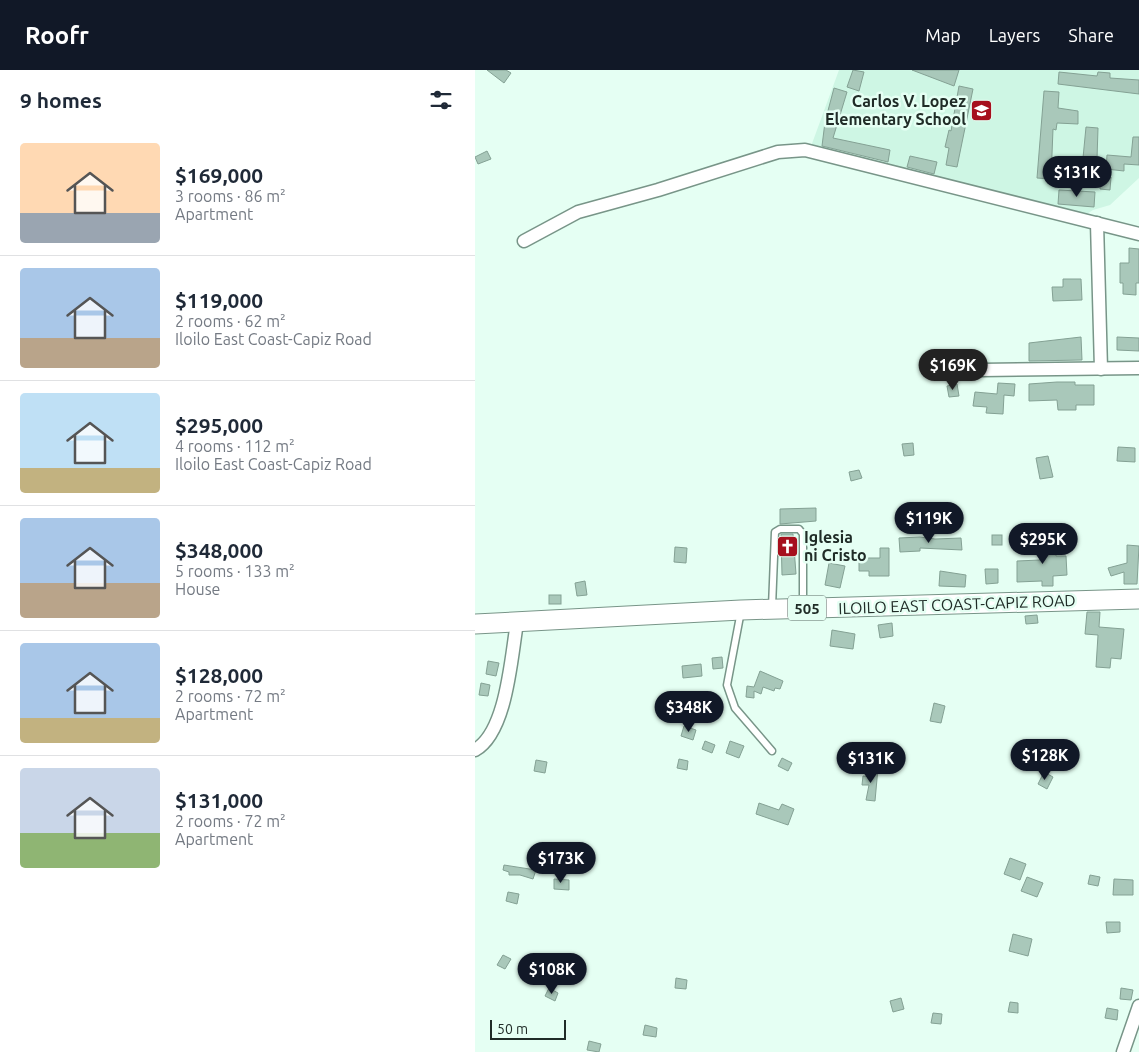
<!DOCTYPE html>
<html lang="en">
<head>
<meta charset="utf-8">
<style>
	body { margin:0; font-family:Ubuntu,sans-serif; background:#f2f2f3; color:#1f2937; height:100vh; display:flex; flex-direction:column; font-size:19px; white-space:nowrap }
	* { box-sizing:border-box; margin:0 }
	p { font-size:16px; color:#747a83 }
	.icon { flex:none; width:28px; height:28px; fill:none; stroke:currentColor; stroke-width:2; stroke-linecap:round; stroke-linejoin:round }
	.map { position:relative; flex:1; overflow:hidden }
	.details { display:flex; flex-direction:column; background:#fff; width:475px }
	.details>* { flex:none }
	.scale { position:absolute; left:15px; bottom:12px; width:76px; box-sizing:border-box; padding-left:5px; border:2px solid #202c27; border-top:0; font-size:14px; line-height:18px; white-space:nowrap; color:#202c27; -webkit-text-stroke:4px #e5fff3; paint-order:stroke }
	.price { position:absolute; translate:-50% -42px; padding:0 11px; border-radius:18px; background:#111827; color:#fff; font-size:16px; line-height:32px; filter:drop-shadow(0 1px 2px #0008) }
	.price::after { content:''; position:absolute; left:50%; top:30px; width:15px; height:11px; margin-left:-8px; background:inherit; clip-path:polygon(0 0,100% 0,50% 100%) }
	.price.active { background:#222; color:#fff }
	ul { padding:0; list-style:none }
	li { display:flex; align-items:center; gap:15px; height:125px; padding:0 20px }
	li+li { border-top:1px solid #e0e1e3 }
	li span { display:grid; place-items:center; flex:none; width:140px; height:100px; border-radius:5px; color:#555 }
	li>.icon { margin-inline-start:auto }
	span .icon { width:60px; height:60px; fill:#fffc; stroke-width:1 }
	li b { font-size:21px }
	h2 { display:flex; justify-content:space-between; align-items:center; height:60px; padding:0 20px; font-size:21px }
	header { display:flex; align-items:center; gap:30px; box-sizing:border-box; height:70px; padding:0 25px; background:#111827; color:#fff }
	header strong { font-size:24px }
	nav { display:flex; gap:28px; margin-inline-start:auto; font-size:18px }
	main { display:flex; flex:1; min-height:0 }
	.map>svg:first-child { display:block }
	.built { fill:#cef6e4 }
	.building { fill:#a9c8ba; stroke:#84a194 }
	.lines { fill:none; stroke-linecap:round; stroke-linejoin:round }
	.service-casing { stroke:#789588; stroke-width:9 }
	.minor-casing { stroke:#789588; stroke-width:15 }
	.primary-casing { stroke:#789588; stroke-width:21 }
	.service { stroke:#fff; stroke-width:6 }
	.minor { stroke:#fff; stroke-width:12 }
	.primary { stroke:#fff; stroke-width:19 }
	.labels { text-anchor:middle; dominant-baseline:central; stroke-width:5; stroke-linejoin:round; paint-order:stroke }
	.shield { fill:#e5fff3; stroke:#5b6b64; stroke-width:1 }
	.shield-label { font-size:15px; font-weight:bold; fill:#202c27 }
	.poi-label { font-size:16px; font-weight:bold; fill:#202c27; stroke:#e5fff3; text-anchor:end }
	.street-label { font-size:16px; fill:#202c27; stroke:#e5fff3 }
</style>
</head>
<body>
<header>
<strong>Roofr</strong>
<nav><a>Map</a><a>Layers</a><a>Share</a></nav>
</header>
<main>
<section class="details">
<h2>9 homes<svg class="icon" aria-label="filters" viewBox="0 0 24 24"><path d="M4 7h16M4 17h16"/><circle cx="9" cy="7" r="2"/><circle cx="15" cy="17" r="2"/></svg></h2>
<ul>
<li><span style="background:linear-gradient(#ffd9b3 70%,#9aa5b1 0)"><svg class="icon" aria-label="home" viewBox="0 0 24 24"><path d="M3 11l9-7 9 7M6 9v11h12V9"/></svg></span><div><b>$169,000</b><p>3 rooms · 86 m²</p><p>Apartment</p></div></li>
<li><span style="background:linear-gradient(#a9c7e8 70%,#b9a48a 0)"><svg class="icon" aria-label="home" viewBox="0 0 24 24"><path d="M3 11l9-7 9 7M6 9v11h12V9"/></svg></span><div><b>$119,000</b><p>2 rooms · 62 m²</p><p>Iloilo East Coast-Capiz Road</p></div></li>
<li><span style="background:linear-gradient(#bfe0f5 75%,#c2b280 0)"><svg class="icon" aria-label="home" viewBox="0 0 24 24"><path d="M3 11l9-7 9 7M6 9v11h12V9"/></svg></span><div><b>$295,000</b><p>4 rooms · 112 m²</p><p>Iloilo East Coast-Capiz Road</p></div></li>
<li><span style="background:linear-gradient(#a9c7e8 65%,#b9a48a 0)"><svg class="icon" aria-label="home" viewBox="0 0 24 24"><path d="M3 11l9-7 9 7M6 9v11h12V9"/></svg></span><div><b>$348,000</b><p>5 rooms · 133 m²</p><p>House</p></div></li>
<li><span style="background:linear-gradient(#a9c7e8 75%,#c2b280 0)"><svg class="icon" aria-label="home" viewBox="0 0 24 24"><path d="M3 11l9-7 9 7M6 9v11h12V9"/></svg></span><div><b>$128,000</b><p>2 rooms · 72 m²</p><p>Apartment</p></div></li>
<li><span style="background:linear-gradient(#c9d6e8 65%,#8fb573 0)"><svg class="icon" aria-label="home" viewBox="0 0 24 24"><path d="M3 11l9-7 9 7M6 9v11h12V9"/></svg></span><div><b>$131,000</b><p>2 rooms · 72 m²</p><p>Apartment</p></div></li>
</ul>
</section>
<div class="map">
<svg width="664" height="982" viewBox="0 0 664 982">
	<rect width="100%" height="100%" fill="#e5fff3"/>
	<polygon class="built" points="364,0 664,0 664,108 635,135 618,140 607,147 335,79"/>
	<g class="building">
		<polygon points="12,0 31,0 36,3 29,13"/>
		<polygon points="378,0 389,2 384,21 372,17"/>
		<polygon points="437,0 484,0 479,16"/>
		<polygon points="584,2 622,6 623,2 635,3 635,8 664,10 664,24 583,14"/>
		<polygon points="484,16 498,19 482,97 471,95 474,78 470,77 474,60 476,61"/>
		<polygon points="359,18 372,22 358,68 415,80 413,92 347,76 350,52"/>
		<polygon points="569,21 584,22 583,38 603,41 603,54 582,53 581,60 578,59 576,109 562,108"/>
		<polygon points="611,57 623,58 622,89 608,88"/>
		<polygon points="658,67 664,67 664,95 649,94 649,101 631,99 632,85 656,87"/>
		<polygon points="12,81 16,89 3,94 0,87"/>
		<polygon points="435,86 462,92 459,104 432,97"/>
		<polygon points="626,106 636,107 635,120 625,119"/>
		<polygon points="584,120 620,122 619,137 583,134"/>
		<polygon points="654,178 664,179 664,213 661,213 661,225 648,224 648,213 645,213 645,193 654,193"/>
		<polygon points="588,209 606,209 607,230 578,231 577,217 588,217"/>
		<polygon points="606,267 607,290 554,291 554,273"/>
		<polygon points="642,267 664,268 664,281 642,280"/>
		<polygon points="582,312 600,312 600,315 619,315 619,335 601,335 601,340 583,340 582,330 554,331 554,314"/>
		<polygon points="523,313 540,314 539,326 529,325 528,344 511,343 512,337 498,336 500,322 522,324"/>
		<polygon points="482,314 484,326 474,327 472,316"/>
		<polygon points="438,373 439,385 429,386 427,374"/>
		<polygon points="643,377 660,378 660,392 642,391"/>
		<polygon points="573,386 578,407 565,409 561,388"/>
		<polygon points="384,400 387,408 376,411 374,402"/>
		<polygon points="341,438 341,451 305,454 305,439"/>
		<polygon points="306,464 318,464 321,504 307,505"/>
		<rect x="517" y="465" width="10" height="10"/>
		<polygon points="445,467 460,469 486,468 487,480 445,478 445,481 425,482 424,468"/>
		<polygon points="580,468 581,486 591,486 592,505 578,506 578,516 567,516 567,511 542,512 542,491 565,490 565,469"/>
		<polygon points="652,475 664,476 662,514 649,514 649,502 636,506 633,498 652,493"/>
		<polygon points="200,477 212,478 211,493 199,492"/>
		<polygon points="405,478 414,478 414,506 394,506 394,501 384,501 384,488 405,488"/>
		<polygon points="354,493 370,496 365,518 350,515"/>
		<polygon points="510,499 523,499 523,513 511,514"/>
		<polygon points="465,501 491,505 490,517 464,516"/>
		<polygon points="110,511 112,525 102,526 100,513"/>
		<rect x="74" y="525" width="12" height="9"/>
		<polygon points="612,542 625,542 624,557 649,559 646,589 636,588 635,598 621,597 623,565 610,564"/>
		<polygon points="562,545 563,553 551,554 550,546"/>
		<polygon points="417,553 418,566 405,568 403,555"/>
		<polygon points="357,560 380,564 378,579 355,576"/>
		<polygon points="247,587 248,598 238,599 237,588"/>
		<polygon points="13,591 24,593 21,606 11,604"/>
		<polygon points="226,594 227,606 208,608 207,596"/>
		<polygon points="285,601 308,611 305,619 300,618 299,621 288,617 286,624 279,621 279,628 271,627 272,616 279,617"/>
		<polygon points="6,613 15,615 13,626 4,625"/>
		<polygon points="459,633 470,636 466,653 455,651"/>
		<polygon points="209,656 221,660 218,670 206,666"/>
		<polygon points="230,671 240,675 237,683 227,679"/>
		<polygon points="255,671 269,676 264,688 251,683"/>
		<polygon points="307,688 317,693 313,701 303,696"/>
		<polygon points="204,689 213,691 212,700 202,698"/>
		<polygon points="61,690 72,692 70,703 59,701"/>
		<polygon points="397,697 403,698 400,731 391,730 394,715 387,715 388,706 395,707"/>
		<polygon points="569,702 578,707 572,719 563,714"/>
		<polygon points="284,733 304,740 307,734 319,739 313,755 281,744"/>
		<polygon points="535,788 551,794 545,810 529,804"/>
		<polygon points="29,795 61,800 58,809 45,805 34,805 34,802 28,800"/>
		<polygon points="615,805 625,807 623,816 613,814"/>
		<polygon points="552,807 568,813 562,827 546,821"/>
		<polygon points="79,809 94,810 94,820 79,819"/>
		<polygon points="639,809 658,810 658,825 638,825"/>
		<polygon points="33,822 44,824 42,834 31,831"/>
		<polygon points="631,852 645,852 645,862 632,863"/>
		<polygon points="538,864 557,869 553,886 534,881"/>
		<polygon points="28,885 36,889 30,899 22,895"/>
		<polygon points="201,908 212,910 211,919 200,918"/>
		<polygon points="74,918 83,923 80,931 70,926"/>
		<polygon points="646,918 658,920 656,930 645,929"/>
		<polygon points="426,928 429,939 418,942 415,931"/>
		<polygon points="535,932 543,933 543,943 533,942"/>
		<polygon points="632,938 643,940 642,950 630,948"/>
		<polygon points="458,943 467,944 466,954 456,953"/>
		<polygon points="170,955 182,958 181,967 168,965"/>
		<polygon points="114,971 126,974 124,982 112,980"/>
	</g>
	<g class="lines">
		<defs>
			<g id="service">
				<polyline points="297,537 300,462 305,459 324,459 328,464 328,537"/>
				<polyline points="266,541 252,615 260,638 297,681"/>
			</g>
			<g id="minor">
				<polyline points="622,153 626,299"/>
				<polyline points="49,171 103,142 183,120 303,82 330,80 664,164"/>
				<polyline points="506,300 664,298"/>
				<path d="M0,680C32,662 36,587 42,553"/>
				<polyline points="648,982 664,936"/>
			</g>
			<polyline id="primary" points="0,554 266,540 664,529"/>
		</defs>
		<use href="#service" class="service-casing"/>
		<use href="#minor" class="minor-casing"/>
		<use href="#primary" class="primary-casing"/>
		<use href="#service" class="service"/>
		<use href="#minor" class="minor"/>
		<use href="#primary" class="primary"/>
	</g>
	<defs>
		<symbol id="school-square" viewBox="-11 -11 22 22"><rect x="-9" y="-9" width="18" height="18" rx="4" fill="#a60f1d" stroke="#e5fff3"/><path d="M0-5L7-2L0 1L-7-2ZM-4 1L0 2.5L4 1V4Q0 6-4 4Z" fill="#fff"/></symbol>
		<symbol id="church-square" viewBox="-11 -11 22 22"><rect x="-9" y="-9" width="18" height="18" rx="4" fill="#a60f1d" stroke="#e5fff3"/><path d="M-1.2-6h2.4v3.5h3.3v2.4h-3.3V6h-2.4V-.1h-3.3v-2.4h3.3Z" fill="#fff"/></symbol>
	</defs>
	<g fill-rule="evenodd">
		<use href="#school-square" x="494" y="28" width="25" height="25"/>
		<use href="#church-square" x="300" y="464" width="25" height="25"/>
	</g>
	<g class="labels">
		<rect class="shield" x="313" y="525.5" width="38" height="25" rx="4"/>
		<g class="shield-label">
			<text x="332" y="538">505</text>
		</g>
		<g class="poi-label">
			<text x="491" y="31">Carlos V. Lopez<tspan x="491" dy="18">Elementary School</tspan></text>
			<text x="329" y="467" text-anchor="start">Iglesia<tspan x="329" dy="18">ni Cristo</tspan></text>
		</g>
		<g class="street-label">
			<text transform="translate(482 534) rotate(-2)">ILOILO EAST COAST-CAPIZ ROAD</text>
		</g>
	</g>
</svg>
<div class="scale">50 m</div>
<b class="price" style="left:602px;top:128px">$131K</b>
<b class="price active" style="left:478px;top:321px">$169K</b>
<b class="price" style="left:454px;top:474px">$119K</b>
<b class="price" style="left:568px;top:495px">$295K</b>
<b class="price" style="left:214px;top:663px">$348K</b>
<b class="price" style="left:570px;top:711px">$128K</b>
<b class="price" style="left:396px;top:714px">$131K</b>
<b class="price" style="left:86px;top:814px">$173K</b>
<b class="price" style="left:77px;top:925px">$108K</b>
</div>
</main>
</body>
</html>
